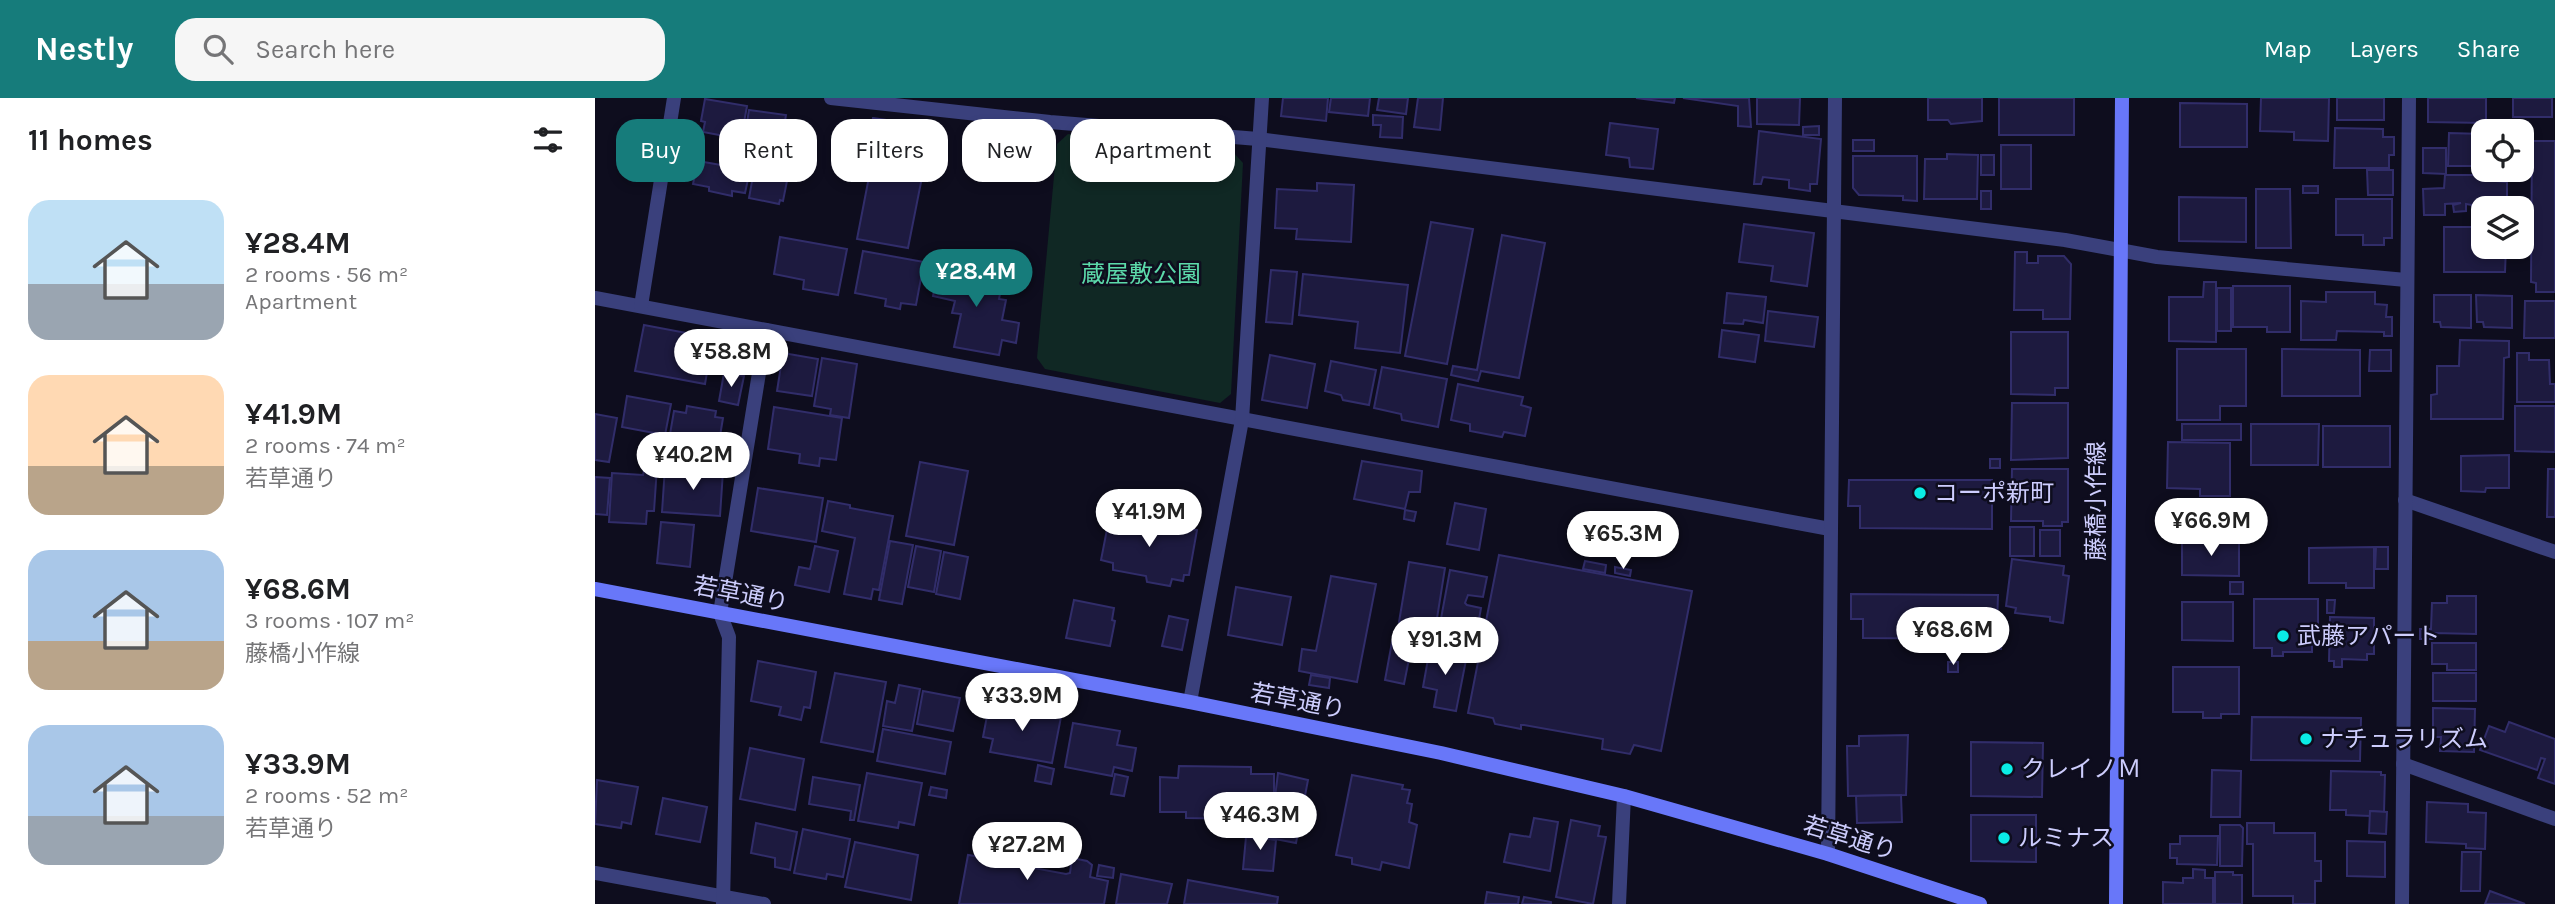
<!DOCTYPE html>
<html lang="en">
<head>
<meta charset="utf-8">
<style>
	body { margin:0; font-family:Karla,"Noto Sans JP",sans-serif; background:#f6f6f6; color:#202124; height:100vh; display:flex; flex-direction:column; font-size:26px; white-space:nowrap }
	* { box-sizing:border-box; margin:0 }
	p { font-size:23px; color:#757577 }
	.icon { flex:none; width:38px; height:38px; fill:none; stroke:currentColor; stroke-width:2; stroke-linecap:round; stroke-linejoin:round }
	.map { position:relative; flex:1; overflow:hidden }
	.details { display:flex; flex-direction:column; background:#fff; width:595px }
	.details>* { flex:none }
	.hud { position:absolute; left:21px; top:21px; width:665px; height:63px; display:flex; gap:14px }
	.tools { position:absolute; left:1876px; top:21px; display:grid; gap:14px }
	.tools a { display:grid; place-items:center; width:63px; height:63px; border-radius:14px; background:#fff; box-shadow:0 4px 10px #0003; font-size:35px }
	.price { position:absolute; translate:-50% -60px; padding:0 16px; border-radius:24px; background:#fff; color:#222; font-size:23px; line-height:46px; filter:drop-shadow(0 2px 4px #0008) }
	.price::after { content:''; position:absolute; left:50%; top:42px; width:21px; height:16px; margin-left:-10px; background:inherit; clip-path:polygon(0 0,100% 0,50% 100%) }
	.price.on { background:#167c7b; color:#fff }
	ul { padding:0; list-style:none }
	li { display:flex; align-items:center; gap:21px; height:175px; padding:0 28px }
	li span { display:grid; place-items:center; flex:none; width:196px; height:140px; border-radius:21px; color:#555 }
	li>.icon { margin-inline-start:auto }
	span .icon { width:84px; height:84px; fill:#fffc; stroke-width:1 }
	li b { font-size:30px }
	h2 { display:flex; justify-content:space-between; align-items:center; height:84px; padding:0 28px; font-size:30px }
	.pill { padding:0 24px; border-radius:21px; background:#fff; box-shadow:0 4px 10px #0003; font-size:24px; line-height:63px }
	.pill.on { background:#167c7b; color:#fff }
	header { display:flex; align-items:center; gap:42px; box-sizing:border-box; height:98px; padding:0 35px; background:#167c7b; color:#fff }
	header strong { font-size:33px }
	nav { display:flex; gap:38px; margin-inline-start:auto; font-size:24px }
	.search { width:490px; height:63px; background:#f6f6f6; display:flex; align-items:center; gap:18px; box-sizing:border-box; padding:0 24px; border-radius:21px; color:#757577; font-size:26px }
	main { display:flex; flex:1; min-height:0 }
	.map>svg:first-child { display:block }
	.green { fill:#102824 }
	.building { fill:#1d1a3f; stroke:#312d6a; stroke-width:2 }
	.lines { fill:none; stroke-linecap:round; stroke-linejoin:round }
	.street { stroke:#3a407c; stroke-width:14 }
	.secondary { stroke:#6877f9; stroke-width:14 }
	.poi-dot { fill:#0aece5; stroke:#0e0d1e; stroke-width:2.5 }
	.labels { text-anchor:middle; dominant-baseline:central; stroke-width:5; stroke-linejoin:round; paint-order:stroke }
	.park-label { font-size:24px; fill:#5cd9aa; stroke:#0e0d1e }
	.poi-label { font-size:24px; fill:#cdcdfd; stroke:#0e0d1e; text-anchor:start }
	.street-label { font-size:24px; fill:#cdcdfd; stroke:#0e0d1e }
</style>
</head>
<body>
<header>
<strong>Nestly</strong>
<div class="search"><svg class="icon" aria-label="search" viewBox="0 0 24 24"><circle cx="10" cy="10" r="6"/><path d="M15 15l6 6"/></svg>Search here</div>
<nav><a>Map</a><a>Layers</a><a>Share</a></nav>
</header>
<main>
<section class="details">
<h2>11 homes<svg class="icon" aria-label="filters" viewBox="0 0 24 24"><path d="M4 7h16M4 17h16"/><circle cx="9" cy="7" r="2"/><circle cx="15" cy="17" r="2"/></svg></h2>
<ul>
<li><span style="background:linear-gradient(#bfe0f5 60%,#9aa5b1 0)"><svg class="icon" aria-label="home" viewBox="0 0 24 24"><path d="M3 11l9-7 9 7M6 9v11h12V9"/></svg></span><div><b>¥28.4M</b><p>2 rooms · 56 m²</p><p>Apartment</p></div></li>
<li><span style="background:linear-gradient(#ffd9b3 65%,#b9a48a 0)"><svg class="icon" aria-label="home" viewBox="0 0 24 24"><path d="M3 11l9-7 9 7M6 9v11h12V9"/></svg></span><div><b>¥41.9M</b><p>2 rooms · 74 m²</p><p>若草通り</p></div></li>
<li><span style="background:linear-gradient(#a9c7e8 65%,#b9a48a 0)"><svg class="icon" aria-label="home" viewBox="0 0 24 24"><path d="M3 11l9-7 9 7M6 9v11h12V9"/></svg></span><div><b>¥68.6M</b><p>3 rooms · 107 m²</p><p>藤橋小作線</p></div></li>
<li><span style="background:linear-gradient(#a9c7e8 65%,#9aa5b1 0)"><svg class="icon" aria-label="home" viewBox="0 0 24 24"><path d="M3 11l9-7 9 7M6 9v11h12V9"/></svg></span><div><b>¥33.9M</b><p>2 rooms · 52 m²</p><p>若草通り</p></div></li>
</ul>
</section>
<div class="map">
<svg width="1960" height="806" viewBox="0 0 1960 806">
	<rect width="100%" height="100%" fill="#0e0d1e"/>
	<polygon class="green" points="473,36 638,54 648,65 636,296 625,305 450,271 442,260 462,46"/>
	<g class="building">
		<polygon points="688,0 733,0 731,23 686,18"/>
		<polygon points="736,0 775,0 773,18 734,14"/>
		<polygon points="784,0 813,0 811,16 782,12"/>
		<polygon points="823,0 848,0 845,32 819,29"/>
		<polygon points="1041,0 1080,0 1079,5"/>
		<polygon points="1088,0 1154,0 1156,29 1143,28 1143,8"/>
		<polygon points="1162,0 1205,0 1204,27 1162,26"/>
		<polygon points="1333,0 1387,0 1387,23 1356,26 1353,22 1333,22"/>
		<rect x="1404" y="0" width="75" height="37"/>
		<polygon points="1666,0 1734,0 1733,43 1699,42 1699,34 1665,33"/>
		<rect x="1742" y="0" width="47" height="22"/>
		<polygon points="1833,0 1891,0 1891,25 1833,24"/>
		<rect x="1918" y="0" width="39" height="19"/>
		<polygon points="110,1 152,8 146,41 108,34 110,24 106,23"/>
		<polygon points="1585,5 1652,6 1652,49 1585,49"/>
		<polygon points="154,12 191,17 190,23 201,24 196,55 148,48"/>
		<polygon points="778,17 808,19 807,40 785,39 786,27 778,27"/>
		<polygon points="278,20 299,23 298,28 301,28 296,55 311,58 318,24 339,28 332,70 329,69 313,150 262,141 279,53 269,51 274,24 277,25"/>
		<polygon points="1015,25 1063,31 1058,71 1035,69 1034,60 1011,57"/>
		<polygon points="1224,28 1224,37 1208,37 1208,29"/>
		<polygon points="1740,30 1788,31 1788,39 1799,39 1799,57 1794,57 1794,70 1739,70"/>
		<polygon points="1164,33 1226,41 1222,86 1215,86 1215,93 1194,90 1194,82 1168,79 1166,86 1159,86"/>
		<polygon points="1854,35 1888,36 1888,68 1853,68"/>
		<rect x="1258" y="42" width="21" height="11"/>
		<polygon points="1937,43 1960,43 1960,194 1941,194 1941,185 1936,184"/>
		<rect x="1406" y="47" width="30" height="44"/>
		<polygon points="1828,50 1851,50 1851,76 1828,75"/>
		<polygon points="1352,56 1383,57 1382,101 1329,101 1330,61 1352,61"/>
		<polygon points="490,57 506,58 505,72 489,70"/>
		<rect x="1386" y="57" width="13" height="20"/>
		<polygon points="1258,58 1322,58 1322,103 1308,102 1308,98 1264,97 1258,90"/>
		<polygon points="103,63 155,72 150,95 137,93 137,98 114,93 114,89 98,86"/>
		<polygon points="173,64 195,68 188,103 185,102 184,106 154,100 160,67 172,69"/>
		<polygon points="1772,72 1798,72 1798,97 1773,97"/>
		<polygon points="1905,72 1918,72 1919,82 1905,81"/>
		<polygon points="1850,77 1900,77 1901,83 1912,84 1912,107 1895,107 1895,110 1888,110 1888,114 1877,113 1877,107 1871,106 1871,113 1859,114 1858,107 1866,105 1850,106 1850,117 1829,117 1828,91 1849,90"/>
		<polygon points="722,85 759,87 756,144 701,141 702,131 680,130 682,91 722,93"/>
		<rect x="1708" y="88" width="15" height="7"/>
		<polygon points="1661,91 1695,91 1696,150 1661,150"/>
		<rect x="1386" y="93" width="10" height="18"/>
		<polygon points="1584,99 1651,100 1651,144 1584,143"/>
		<polygon points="1741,101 1797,101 1797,140 1789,140 1789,147 1768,147 1768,137 1741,137"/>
		<polygon points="836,124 878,131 852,266 810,258"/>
		<polygon points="1149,126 1219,135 1212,188 1176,183 1178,168 1144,164"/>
		<polygon points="1849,129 1888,129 1888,149 1911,149 1910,174 1849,174"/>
		<polygon points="907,137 950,145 924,280 886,273 883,283 856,277 858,268 882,272"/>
		<polygon points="185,139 252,151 243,197 208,191 209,182 179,176"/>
		<polygon points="268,153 329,164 321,207 306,205 305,211 290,208 291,201 260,195"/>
		<polygon points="1420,154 1432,154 1432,165 1443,165 1443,158 1469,158 1476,166 1475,221 1448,221 1448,212 1419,212"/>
		<polygon points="344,167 408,180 404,201 411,202 407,222 424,225 421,245 407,242 404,257 359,249 366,216 357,215 360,203 338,198"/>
		<polygon points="676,172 702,174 697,226 671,224"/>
		<polygon points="708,176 813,187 805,255 760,250 763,224 704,217"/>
		<polygon points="1609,184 1621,184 1621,244 1574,243 1574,199 1608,199"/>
		<polygon points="1638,188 1695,188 1695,234 1672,234 1672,229 1638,229"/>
		<rect x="1622" y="190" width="14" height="43"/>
		<polygon points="1731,194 1780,194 1780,206 1792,207 1791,219 1797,219 1797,238 1789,238 1789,234 1742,233 1741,242 1706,242 1706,203 1731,204"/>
		<polygon points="1132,195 1171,199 1168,225 1149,222 1148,226 1129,225"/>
		<polygon points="1839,197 1876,197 1876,230 1846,229 1845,224 1839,224"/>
		<polygon points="1881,197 1917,198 1917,230 1889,229 1888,224 1882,224"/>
		<polygon points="1930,203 1960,203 1960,240 1929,240"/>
		<polygon points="1173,213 1223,219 1219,249 1170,243"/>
		<polygon points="49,227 118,240 110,286 40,273"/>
		<polygon points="1127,232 1164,237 1160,264 1124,259"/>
		<polygon points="1416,234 1473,234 1473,290 1460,290 1460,297 1416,296"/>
		<polygon points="1865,242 1914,243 1914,259 1909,260 1908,321 1836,321 1836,297 1842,296 1842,268 1864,268"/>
		<polygon points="1582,251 1651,251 1651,308 1625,308 1625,322 1582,322"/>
		<polygon points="1687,251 1765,252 1765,298 1687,298"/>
		<polygon points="1775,252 1796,252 1796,273 1774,273"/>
		<polygon points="188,255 223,261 217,298 182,293"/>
		<polygon points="1922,255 1934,255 1934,262 1954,262 1955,286 1960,286 1960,304 1922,304"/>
		<polygon points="675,257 720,266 712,310 667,302"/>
		<polygon points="227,260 262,266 254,320 235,317 236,311 219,308"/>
		<polygon points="736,263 781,272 774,307 748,302 746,297 730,293"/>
		<polygon points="787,269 852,281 843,329 807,322 806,316 779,310"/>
		<polygon points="129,275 149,278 143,307 124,303"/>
		<polygon points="863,286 928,299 926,307 936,310 930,338 909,334 907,339 875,333 875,326 856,322"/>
		<polygon points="32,298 76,306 70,337 27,329"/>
		<polygon points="1417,305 1473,305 1473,360 1416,362"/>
		<polygon points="92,308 121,313 120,319 128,320 123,350 74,342 79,313 91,315"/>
		<polygon points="1920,308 1960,308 1960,354 1920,353"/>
		<polygon points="179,309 247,320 241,362 225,360 224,368 204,365 205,356 173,351"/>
		<polygon points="0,316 22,320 14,364 0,362"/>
		<rect x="1587" y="326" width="59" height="16"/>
		<polygon points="1656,326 1724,326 1723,367 1656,367"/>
		<rect x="1728" y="328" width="67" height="41"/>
		<polygon points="1573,344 1635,345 1635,398 1605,398 1605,391 1572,390"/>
		<polygon points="1914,357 1914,390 1891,390 1890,394 1866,393 1866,358"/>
		<rect x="1395" y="361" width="10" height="9"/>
		<polygon points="767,363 827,373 825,394 814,394 810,411 759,401"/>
		<polygon points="325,364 373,373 359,447 311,438"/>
		<polygon points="50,368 62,369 59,413 52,413 51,426 14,424 17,375 48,377"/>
		<polygon points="70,369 128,373 125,418 67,414"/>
		<polygon points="1417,371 1473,371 1473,424 1467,424 1467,428 1448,428 1448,423 1416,423"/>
		<polygon points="1953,371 1960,371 1960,419 1952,419"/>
		<polygon points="0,379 15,380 12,417 0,416"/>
		<polygon points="1254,382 1397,382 1397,431 1265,430 1265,408 1253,408"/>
		<polygon points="163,390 228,400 221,444 156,433"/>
		<polygon points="233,403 255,407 255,410 298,418 284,492 278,491 276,501 249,496 260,440 227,433"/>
		<polygon points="860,405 891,411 884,452 852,446"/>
		<rect x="1596" y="409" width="50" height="24"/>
		<polygon points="810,412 821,414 819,423 809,421"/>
		<polygon points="1573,414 1594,414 1594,436 1573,435"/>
		<polygon points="515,416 602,432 594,477 589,477 588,483 577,481 575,488 552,484 551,478 518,472 518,465 506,462"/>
		<polygon points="66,424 99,427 95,469 62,465"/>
		<rect x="1415" y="429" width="24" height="29"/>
		<rect x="1445" y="432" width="20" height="26"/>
		<polygon points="1587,442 1644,442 1644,478 1587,477"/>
		<polygon points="295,443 318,447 307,506 284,502"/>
		<polygon points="220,448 243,453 234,494 200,487 204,469 215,471"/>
		<polygon points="321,448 346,453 339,494 313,489"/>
		<polygon points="1779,449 1779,490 1751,490 1751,485 1714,485 1714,450"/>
		<polygon points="1781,449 1793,449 1793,471 1780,471"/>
		<polygon points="349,454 373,459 365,501 341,496"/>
		<polygon points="904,457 1097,493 1066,653 1039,647 1035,656 1007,651 1008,641 929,627 926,627 926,631 900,626 898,620 873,615"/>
		<polygon points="1417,461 1469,468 1468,477 1474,478 1468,525 1455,523 1455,519 1420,515 1421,510 1411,508"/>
		<polygon points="990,463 1011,467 1010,475 988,471"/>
		<polygon points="814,464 850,470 840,533 804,524"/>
		<polygon points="1020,469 1036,472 1035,478 1020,475"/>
		<polygon points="855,472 892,479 888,499 873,497 870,505 872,507 886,510 882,533 845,526"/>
		<polygon points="736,478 781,486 762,584 704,573 707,551 721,553"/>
		<rect x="1635" y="484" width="13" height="12"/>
		<polygon points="641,489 696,499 687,547 633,537"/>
		<polygon points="1256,496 1403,497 1402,527 1392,527 1392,541 1268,540 1268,521 1256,521"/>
		<polygon points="1852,498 1881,498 1881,536 1839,535 1839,541 1825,541 1825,531 1836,531 1837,505 1852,505"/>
		<polygon points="1659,501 1723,501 1723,526 1717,526 1717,554 1688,554 1688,558 1677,558 1677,550 1659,550"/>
		<polygon points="479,502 519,510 517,522 520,523 515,548 471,540"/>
		<polygon points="1732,502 1740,502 1739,515 1732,515"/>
		<polygon points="1587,504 1638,504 1638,543 1587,542"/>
		<polygon points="574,518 593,522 587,552 567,548"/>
		<polygon points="1735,519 1779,520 1779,556 1772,556 1772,562 1747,561 1747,569 1739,569 1739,563 1734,563"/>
		<rect x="1395" y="541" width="11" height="10"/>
		<polygon points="797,544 812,547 810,559 814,561 809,586 790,582"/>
		<polygon points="1837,545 1881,545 1881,572 1852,572 1852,566 1837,566"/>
		<polygon points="835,550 872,557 861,613 839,609 842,592 828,589"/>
		<polygon points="163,563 221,574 215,610 209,609 206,622 184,617 186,609 156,603"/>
		<rect x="1353" y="564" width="10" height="10"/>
		<polygon points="1578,569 1644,569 1644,616 1626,616 1626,620 1608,620 1608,614 1578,614"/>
		<polygon points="240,575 291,584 278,654 226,644"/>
		<rect x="1838" y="575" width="43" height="28"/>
		<polygon points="716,577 735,580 734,590 714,587"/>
		<polygon points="304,587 325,591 317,633 288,628 292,603 300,605"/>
		<polygon points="328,593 365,600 358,633 322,626"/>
		<polygon points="403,607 466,619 457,665 395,654 398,641 388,639 393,613"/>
		<polygon points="1838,610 1880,611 1879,654 1845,653 1846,639 1838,639"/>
		<polygon points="1657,619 1766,620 1765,663 1656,662"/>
		<polygon points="1914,624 1960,641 1960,686 1943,680 1950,661 1946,660 1942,672 1885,652 1894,628 1910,634"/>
		<polygon points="478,625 525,633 522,647 541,650 537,673 519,669 517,678 470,669"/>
		<polygon points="288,631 356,644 350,676 282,663"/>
		<polygon points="1313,637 1311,697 1253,698 1252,648 1264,648 1264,638"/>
		<polygon points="1376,644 1448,645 1447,699 1376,698"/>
		<polygon points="155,650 209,661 200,712 145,701"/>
		<polygon points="443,667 459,671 456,686 440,683"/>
		<polygon points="584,668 656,669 656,676 679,676 679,701 654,700 653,721 591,720 591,714 565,714 565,679 583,680"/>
		<polygon points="1617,672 1646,673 1645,719 1616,719"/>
		<polygon points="1736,673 1786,674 1786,677 1790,677 1789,714 1775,713 1775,718 1751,717 1751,712 1735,712"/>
		<polygon points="272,675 327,685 319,727 304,724 303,730 263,723"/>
		<polygon points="683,675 713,682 701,745 675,740"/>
		<polygon points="520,676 533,679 529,698 516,696"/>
		<polygon points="757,677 808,687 807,691 815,692 812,705 817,706 814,724 822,727 814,770 787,764 785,772 757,766 757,760 741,757"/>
		<polygon points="218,679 265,687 259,722 255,722 256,713 214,706"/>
		<polygon points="2,682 43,689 36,726 27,724 26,730 0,726"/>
		<polygon points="336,689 352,692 351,700 334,697"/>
		<polygon points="1306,697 1307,724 1262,725 1261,698"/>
		<polygon points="68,700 112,709 105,744 61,736"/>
		<polygon points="1832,704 1873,706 1873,714 1891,715 1890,751 1871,750 1871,746 1831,744"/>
		<polygon points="1775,713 1792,714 1791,736 1774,735"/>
		<polygon points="1376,717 1441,717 1441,764 1376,763"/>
		<polygon points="939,720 963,724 955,773 909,764 915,736 935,739"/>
		<polygon points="976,722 1005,728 1003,738 1011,739 998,806 961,799"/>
		<polygon points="161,725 202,734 195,772 180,769 180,760 156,755"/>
		<polygon points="1652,725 1679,725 1679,735 1720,735 1720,763 1726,763 1726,783 1720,783 1720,806 1698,806 1698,798 1658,798 1658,746 1652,746"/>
		<polygon points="1625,727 1645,727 1648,730 1647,768 1625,768"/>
		<polygon points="208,731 255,741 248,779 232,776 231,781 199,775"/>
		<polygon points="664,731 674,732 673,741 681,742 678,773 648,771 651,739 663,740"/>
		<polygon points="1585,738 1623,738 1622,767 1582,766 1582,760 1575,760 1575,746 1585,746"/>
		<polygon points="383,742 398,744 403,749 401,763 471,776 475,775 477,760 492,763 497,767 495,779 513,783 509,806 364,806 373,757 380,758"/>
		<polygon points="1752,743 1790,744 1790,779 1752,778"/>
		<polygon points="260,744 323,757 316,802 250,789"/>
		<polygon points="1867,754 1886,754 1885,793 1866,793"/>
		<polygon points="504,767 519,770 518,780 502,778"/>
		<polygon points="1598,771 1610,772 1610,780 1618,780 1618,806 1568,806 1568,784 1588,785 1588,780 1598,780"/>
		<polygon points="1620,774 1638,774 1638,777 1647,777 1647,806 1620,806"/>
		<polygon points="526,776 577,786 572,806 521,806"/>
		<polygon points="593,782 683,799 682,806 589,806"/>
		<polygon points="1895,793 1930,806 1890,806"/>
		<polygon points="892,794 924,799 923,806 890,806"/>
		<polygon points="929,799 956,804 956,806 927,806"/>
	</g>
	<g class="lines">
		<g class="street">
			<polyline points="236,0 455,24 663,41 1470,142 1562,159 1811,182"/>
			<polyline points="0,200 1235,431"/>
			<polyline points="46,208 79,0"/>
			<polyline points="1810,402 1960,454"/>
			<polyline points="595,604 647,322 667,0"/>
			<polyline points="1808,666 1960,721"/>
			<polyline points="1233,756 1240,0"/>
			<polyline points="0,775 169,806"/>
			<polyline points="128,806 134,539 125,515 171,232"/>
			<polyline points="1024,806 1029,698"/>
			<polyline points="1807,806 1814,0"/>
		</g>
		<g class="secondary">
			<polyline points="0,491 595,604 846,655 1029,698 1233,756 1385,806"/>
			<polyline points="1521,806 1527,0"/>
		</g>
	</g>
	<g class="poi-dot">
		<circle cx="1325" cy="395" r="7"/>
		<circle cx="1688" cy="538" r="7"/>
		<circle cx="1711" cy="641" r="7"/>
		<circle cx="1412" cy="671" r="7"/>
		<circle cx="1409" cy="740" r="7"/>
	</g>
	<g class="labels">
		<g class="park-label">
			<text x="546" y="176">蔵屋敷公園</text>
		</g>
		<g class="poi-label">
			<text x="1339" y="395">コーポ新町</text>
			<text x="1702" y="538">武藤アパート</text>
			<text x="1725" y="641">ナチュラリズム</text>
			<text x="1426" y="671">クレイノＭ</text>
			<text x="1423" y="740">ルミナス</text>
		</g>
		<g class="street-label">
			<text transform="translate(1501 403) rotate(-90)">藤橋小作線</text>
			<text transform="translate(146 496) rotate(11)">若草通り</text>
			<text transform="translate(703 603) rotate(11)">若草通り</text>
			<text transform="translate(1255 740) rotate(17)">若草通り</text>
		</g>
	</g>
</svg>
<div class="tools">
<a><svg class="icon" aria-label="locate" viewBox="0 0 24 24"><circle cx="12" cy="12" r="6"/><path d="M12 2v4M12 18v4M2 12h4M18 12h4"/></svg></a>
<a><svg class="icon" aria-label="layers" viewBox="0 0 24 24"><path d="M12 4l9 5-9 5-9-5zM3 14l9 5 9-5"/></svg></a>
</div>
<b class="price on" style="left:381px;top:211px">¥28.4M</b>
<b class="price" style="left:136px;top:291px">¥58.8M</b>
<b class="price" style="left:98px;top:394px">¥40.2M</b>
<b class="price" style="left:554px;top:451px">¥41.9M</b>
<b class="price" style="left:1616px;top:460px">¥66.9M</b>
<b class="price" style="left:1028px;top:473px">¥65.3M</b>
<b class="price" style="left:1358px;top:569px">¥68.6M</b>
<b class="price" style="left:850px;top:579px">¥91.3M</b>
<b class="price" style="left:427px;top:635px">¥33.9M</b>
<b class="price" style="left:665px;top:754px">¥46.3M</b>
<b class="price" style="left:432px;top:784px">¥27.2M</b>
<div class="hud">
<a class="pill on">Buy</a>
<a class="pill">Rent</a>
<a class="pill">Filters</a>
<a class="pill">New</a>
<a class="pill">Apartment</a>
</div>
</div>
</main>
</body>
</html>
